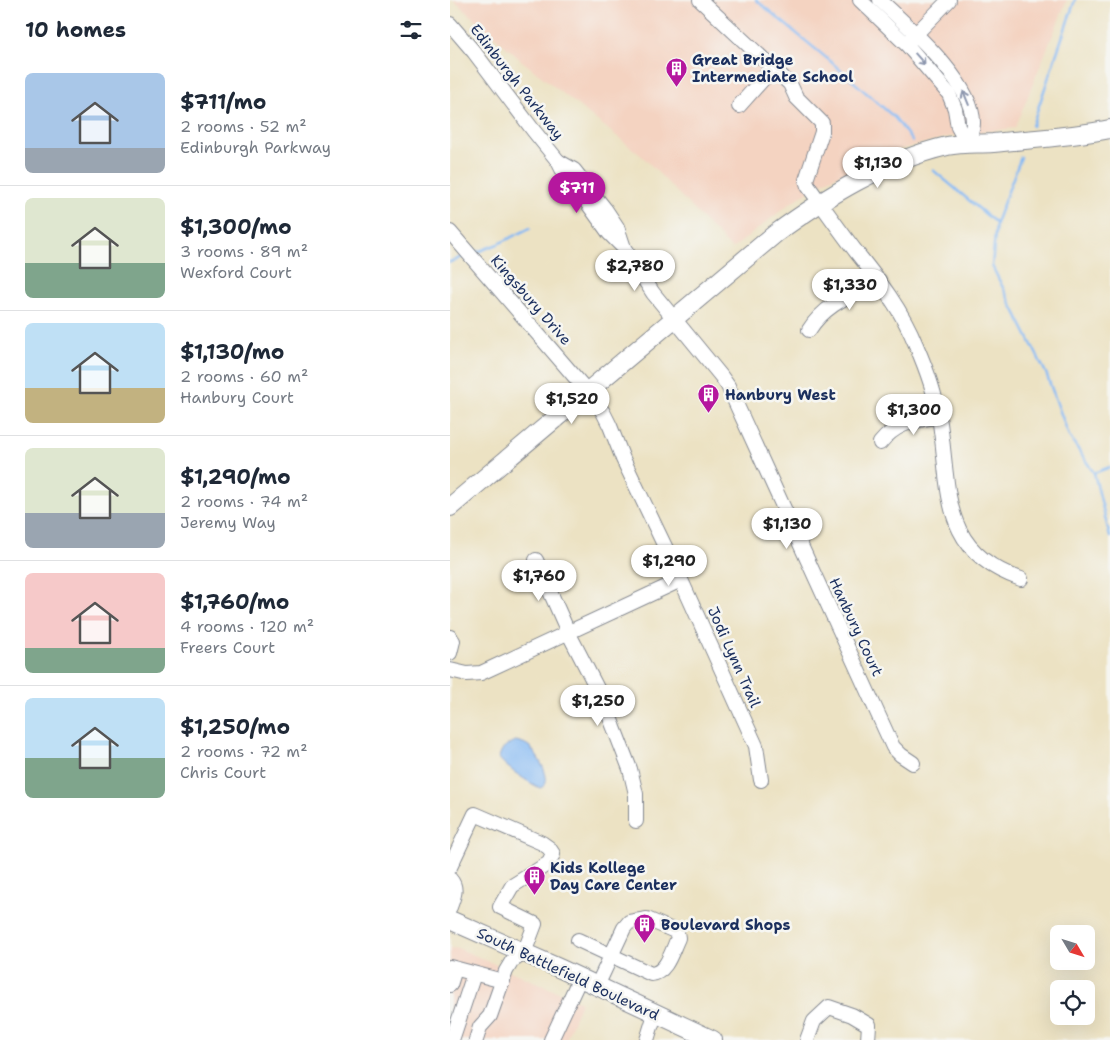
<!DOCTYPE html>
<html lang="en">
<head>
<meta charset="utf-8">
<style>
	body { margin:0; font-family:"Shantell Sans",sans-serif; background:#f6f6f7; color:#1f2937; height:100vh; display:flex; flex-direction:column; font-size:19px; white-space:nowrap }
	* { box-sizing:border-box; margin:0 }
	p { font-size:16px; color:#747a83 }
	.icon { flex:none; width:28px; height:28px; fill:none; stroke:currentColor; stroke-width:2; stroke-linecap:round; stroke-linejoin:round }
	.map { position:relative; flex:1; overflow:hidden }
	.details { display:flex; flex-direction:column; background:#fff; width:450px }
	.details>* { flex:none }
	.needle { width:32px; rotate:128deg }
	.buttons { position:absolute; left:600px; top:925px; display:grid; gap:10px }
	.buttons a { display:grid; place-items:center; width:45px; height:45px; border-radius:8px; background:#fff; box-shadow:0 5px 20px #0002; font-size:25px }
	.price { position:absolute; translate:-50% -42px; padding:0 11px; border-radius:18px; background:#fff; color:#222; font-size:16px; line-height:32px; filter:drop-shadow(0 1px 2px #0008) }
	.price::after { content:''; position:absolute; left:50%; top:30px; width:15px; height:11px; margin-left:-8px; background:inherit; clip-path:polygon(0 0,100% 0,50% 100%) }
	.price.selected { background:#b5179e; color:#fff }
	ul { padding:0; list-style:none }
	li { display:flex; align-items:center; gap:15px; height:125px; padding:0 25px }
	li+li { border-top:1px solid #e0e1e3 }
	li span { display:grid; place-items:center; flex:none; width:140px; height:100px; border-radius:8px; color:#555 }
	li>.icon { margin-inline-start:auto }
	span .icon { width:60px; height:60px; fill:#fffc; stroke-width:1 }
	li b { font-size:21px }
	h2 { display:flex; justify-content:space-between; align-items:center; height:60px; padding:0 25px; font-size:21px }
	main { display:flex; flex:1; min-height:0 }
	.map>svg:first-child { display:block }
	.built { fill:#f4d3c1 }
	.water { fill:#86baf4; stroke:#5074a9 }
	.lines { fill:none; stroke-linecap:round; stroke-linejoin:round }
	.stream { stroke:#86baf4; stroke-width:2.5 }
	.minor-casing { stroke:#848890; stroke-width:16 }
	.major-casing { stroke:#848890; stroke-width:20 }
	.minor { stroke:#fff; stroke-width:14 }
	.major { stroke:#fff; stroke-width:18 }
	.oneway { stroke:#8d97ae }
	.labels { text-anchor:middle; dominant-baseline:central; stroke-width:5; stroke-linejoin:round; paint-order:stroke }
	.poi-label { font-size:15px; font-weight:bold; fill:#1b2f5e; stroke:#f6f6f2; text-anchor:start }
	.street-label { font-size:15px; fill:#1b2f5e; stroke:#f6f6f2 }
</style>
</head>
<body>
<main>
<section class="details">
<h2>10 homes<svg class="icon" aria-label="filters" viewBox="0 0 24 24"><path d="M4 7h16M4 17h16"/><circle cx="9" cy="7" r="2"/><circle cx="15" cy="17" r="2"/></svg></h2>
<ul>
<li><span style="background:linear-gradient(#a9c7e8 75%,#9aa5b1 0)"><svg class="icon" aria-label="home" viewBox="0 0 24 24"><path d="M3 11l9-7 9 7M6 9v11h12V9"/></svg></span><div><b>$711/mo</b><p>2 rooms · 52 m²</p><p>Edinburgh Parkway</p></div></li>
<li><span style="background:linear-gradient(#dfe7d0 65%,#7fa58c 0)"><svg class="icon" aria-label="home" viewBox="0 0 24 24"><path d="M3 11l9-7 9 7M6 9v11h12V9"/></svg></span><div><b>$1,300/mo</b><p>3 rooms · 89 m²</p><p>Wexford Court</p></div></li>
<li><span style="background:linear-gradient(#bfe0f5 65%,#c2b280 0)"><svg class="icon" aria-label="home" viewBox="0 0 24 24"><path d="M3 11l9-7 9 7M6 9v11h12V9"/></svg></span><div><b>$1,130/mo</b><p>2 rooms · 60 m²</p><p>Hanbury Court</p></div></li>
<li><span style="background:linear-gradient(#dfe7d0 65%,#9aa5b1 0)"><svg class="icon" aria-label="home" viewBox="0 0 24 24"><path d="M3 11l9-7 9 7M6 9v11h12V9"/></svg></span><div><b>$1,290/mo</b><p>2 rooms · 74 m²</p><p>Jeremy Way</p></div></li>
<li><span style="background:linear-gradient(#f6c9c9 75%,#7fa58c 0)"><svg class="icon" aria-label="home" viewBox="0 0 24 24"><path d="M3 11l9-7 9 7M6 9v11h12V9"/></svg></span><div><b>$1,760/mo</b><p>4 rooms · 120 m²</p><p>Freers Court</p></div></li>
<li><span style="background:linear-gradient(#bfe0f5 60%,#7fa58c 0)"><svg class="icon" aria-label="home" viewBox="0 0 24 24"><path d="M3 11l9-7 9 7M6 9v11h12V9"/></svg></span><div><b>$1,250/mo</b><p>2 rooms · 72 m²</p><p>Chris Court</p></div></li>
</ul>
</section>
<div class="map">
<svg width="660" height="1040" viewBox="0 0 660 1040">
	<rect width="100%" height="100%" fill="#f6f6f2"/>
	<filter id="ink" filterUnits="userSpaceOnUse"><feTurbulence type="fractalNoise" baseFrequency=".02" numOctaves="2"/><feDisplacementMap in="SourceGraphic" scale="10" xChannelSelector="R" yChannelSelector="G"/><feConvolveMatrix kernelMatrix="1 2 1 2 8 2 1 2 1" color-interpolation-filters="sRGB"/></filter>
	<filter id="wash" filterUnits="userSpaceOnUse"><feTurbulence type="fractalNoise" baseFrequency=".0096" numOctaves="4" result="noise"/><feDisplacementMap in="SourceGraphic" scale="20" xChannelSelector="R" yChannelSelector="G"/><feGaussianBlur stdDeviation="1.12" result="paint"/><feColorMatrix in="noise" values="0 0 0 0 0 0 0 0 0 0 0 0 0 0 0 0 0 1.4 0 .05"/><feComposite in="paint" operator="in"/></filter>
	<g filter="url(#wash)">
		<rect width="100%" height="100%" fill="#ece2c3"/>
		<g class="built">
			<polygon points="3,0 617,0 565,128 506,135 448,150 421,160 374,182 342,202 282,249 193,157 72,61"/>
			<polygon points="3,948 10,949 131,1002 116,1040 0,1040 0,949"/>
		</g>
		<path class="water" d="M65,741C71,742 75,743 80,747C87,755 106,783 90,788C78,782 56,768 49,758C51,748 56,745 65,741Z"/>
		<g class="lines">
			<g class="stream">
				<polyline points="306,0 380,61 445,118 462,141"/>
				<polyline points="582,126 625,0"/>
				<polyline points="571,157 546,223 542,266 596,373 619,436 644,473 660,537"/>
				<polyline points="483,170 546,223"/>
				<polyline points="27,252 48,244 80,228"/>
				<polyline points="0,262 12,257"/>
				<polyline points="644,473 660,467"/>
			</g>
		</g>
	</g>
	<g filter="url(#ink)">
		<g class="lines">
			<defs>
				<g id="minor">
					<path d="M250,0L340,84L346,97L372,123V132L356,180L358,186C374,208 390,231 407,253C430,282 452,310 466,345C476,368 485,392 489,417C501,488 488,551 571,579"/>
					<polyline points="410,0 458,46 499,94 505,109 508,127 518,145"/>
					<path d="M430,0C457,26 524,83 523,123C523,130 519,138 518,145"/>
					<polyline points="0,24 24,52 83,130 108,161 116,177 136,201 159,233 172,246"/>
					<polyline points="460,40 499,0"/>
					<polyline points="289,106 323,68"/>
					<polyline points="108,161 124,170 155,209 167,227 174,248 203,293 271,376 278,386 443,747 451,755 463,763"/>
					<polyline points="0,232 137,391 153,412 160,426 173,459 231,580 306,746 311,780"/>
					<path d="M359,330C375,304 403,294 429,280"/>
					<path d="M430,443C447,422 464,421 489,416"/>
					<polyline points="86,560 118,632 154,702 180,769 186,794 186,821"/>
					<polyline points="0,637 3,641 0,653"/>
					<polyline points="0,670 17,674 31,673 231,580"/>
					<polyline points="0,867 25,814 92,843 99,848 103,854 99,863 62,886 50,907 85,924 74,953 62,961 56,971 40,1016 30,1027 26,1040"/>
					<path d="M0,879C8,888 4,896 0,907"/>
					<path d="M128,940L201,974C217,973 222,950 228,938L227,932L197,919L179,922L174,928L147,986"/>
					<polyline points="0,967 53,981"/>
					<polyline points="0,985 5,969"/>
					<polyline points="2,1040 24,974"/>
					<polyline points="101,1040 130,978"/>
					<polyline points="197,1040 205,1014"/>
					<polyline points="357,1040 364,1021 379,1007 402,1015 419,1025 418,1040"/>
				</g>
				<g id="major">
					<path d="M0,507L325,234C377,196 434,161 497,146C511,143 528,144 543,143C582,139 621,137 660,129"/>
					<polyline points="0,920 111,969 263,1040"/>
				</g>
			</defs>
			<use href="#minor" class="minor-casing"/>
			<use href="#major" class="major-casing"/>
			<use href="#minor" class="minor"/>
			<use href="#major" class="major"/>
		</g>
		<defs><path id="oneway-shaft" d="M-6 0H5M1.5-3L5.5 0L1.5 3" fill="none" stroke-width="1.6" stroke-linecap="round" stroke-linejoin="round" transform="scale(1.25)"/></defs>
		<g class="oneway">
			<use href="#oneway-shaft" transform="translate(470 59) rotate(49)"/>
			<use href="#oneway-shaft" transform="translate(516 98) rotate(-112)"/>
		</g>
	</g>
	<defs>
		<symbol id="building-pin" viewBox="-11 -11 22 30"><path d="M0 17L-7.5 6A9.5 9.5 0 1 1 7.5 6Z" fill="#b5179e" stroke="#f6f6f2"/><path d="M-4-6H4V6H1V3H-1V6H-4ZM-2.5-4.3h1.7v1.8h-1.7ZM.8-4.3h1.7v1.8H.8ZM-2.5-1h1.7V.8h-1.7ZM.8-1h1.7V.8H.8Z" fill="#fff"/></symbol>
	</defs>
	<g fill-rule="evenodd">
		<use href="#building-pin" x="214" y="56" width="25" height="34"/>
		<use href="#building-pin" x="246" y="382" width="25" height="34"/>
		<use href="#building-pin" x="72" y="864" width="25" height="34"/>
		<use href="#building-pin" x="182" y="912" width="25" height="34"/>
	</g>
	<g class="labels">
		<g class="poi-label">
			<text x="242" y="60">Great Bridge<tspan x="242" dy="17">Intermediate School</tspan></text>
			<text x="275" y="395">Hanbury West</text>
			<text x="100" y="868">Kids Kollege<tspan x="100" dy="17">Day Care Center</tspan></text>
			<text x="211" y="925">Boulevard Shops</text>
		</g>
		<g class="street-label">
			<text transform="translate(67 82) rotate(52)">Edinburgh Parkway</text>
			<text transform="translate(81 300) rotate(49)">Kingsbury Drive</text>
			<text transform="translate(406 627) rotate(65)">Hanbury Court</text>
			<text transform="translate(284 657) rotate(66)">Jodi Lynn Trail</text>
			<text transform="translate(118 974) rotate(25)">South Battlefield Boulevard</text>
		</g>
	</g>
</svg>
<div class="buttons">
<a><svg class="needle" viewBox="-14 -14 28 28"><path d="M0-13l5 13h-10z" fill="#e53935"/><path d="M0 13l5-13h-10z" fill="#747a83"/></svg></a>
<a><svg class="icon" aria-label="locate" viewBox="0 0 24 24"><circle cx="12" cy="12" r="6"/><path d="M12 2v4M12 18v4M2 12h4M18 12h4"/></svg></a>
</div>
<b class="price" style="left:428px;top:189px">$1,130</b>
<b class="price selected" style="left:127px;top:214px">$711</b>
<b class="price" style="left:185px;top:292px">$2,780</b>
<b class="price" style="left:400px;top:311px">$1,330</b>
<b class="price" style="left:122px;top:425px">$1,520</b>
<b class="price" style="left:464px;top:436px">$1,300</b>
<b class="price" style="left:337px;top:550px">$1,130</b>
<b class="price" style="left:219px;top:587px">$1,290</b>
<b class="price" style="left:89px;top:602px">$1,760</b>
<b class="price" style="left:148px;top:727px">$1,250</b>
</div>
</main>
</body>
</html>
